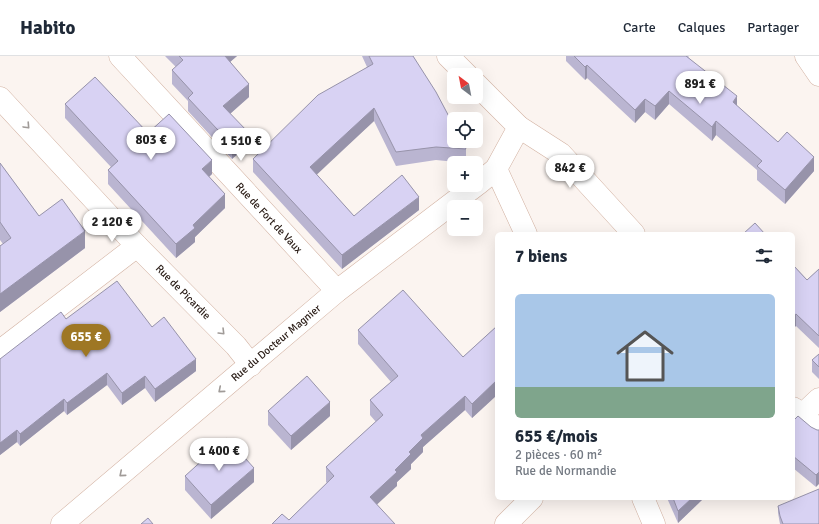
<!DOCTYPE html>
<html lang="fr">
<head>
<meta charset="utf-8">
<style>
	body { margin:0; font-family:Signika,sans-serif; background:#f2f2f3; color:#1f2937; height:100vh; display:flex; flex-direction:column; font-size:15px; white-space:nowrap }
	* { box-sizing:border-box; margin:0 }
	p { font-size:13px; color:#747a83 }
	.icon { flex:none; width:22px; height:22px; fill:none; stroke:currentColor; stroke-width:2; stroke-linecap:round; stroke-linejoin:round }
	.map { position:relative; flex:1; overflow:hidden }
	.side { position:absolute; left:495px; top:176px; width:300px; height:268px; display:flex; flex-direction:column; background:#fff; border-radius:6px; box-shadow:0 4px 16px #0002 }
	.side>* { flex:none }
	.needle { width:26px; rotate:328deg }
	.controls { position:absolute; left:447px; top:12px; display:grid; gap:8px }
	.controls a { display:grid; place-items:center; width:36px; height:36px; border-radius:6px; background:#fff; box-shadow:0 4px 16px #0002; font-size:20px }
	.price { position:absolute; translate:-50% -34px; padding:0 9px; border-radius:14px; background:#fff; color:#222; font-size:13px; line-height:26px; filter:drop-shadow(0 1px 2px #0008) }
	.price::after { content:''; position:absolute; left:50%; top:24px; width:12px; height:9px; margin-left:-6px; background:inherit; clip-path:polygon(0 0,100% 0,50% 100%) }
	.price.current { background:#9e7724; color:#fff }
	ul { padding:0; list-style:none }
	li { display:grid; align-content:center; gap:8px; height:212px; padding:0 20px }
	li span { display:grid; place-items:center; height:124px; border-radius:6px; color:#555 }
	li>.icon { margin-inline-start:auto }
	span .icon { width:72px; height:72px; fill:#fffc; stroke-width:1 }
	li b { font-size:17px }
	h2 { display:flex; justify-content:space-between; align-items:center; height:48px; padding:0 20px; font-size:17px }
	header { display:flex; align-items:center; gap:24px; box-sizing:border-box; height:56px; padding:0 20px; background:#fff; border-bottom:1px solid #e0e1e3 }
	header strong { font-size:19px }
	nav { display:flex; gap:22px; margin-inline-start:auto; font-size:14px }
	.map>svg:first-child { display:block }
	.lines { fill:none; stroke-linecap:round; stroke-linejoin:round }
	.minor-casing { stroke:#d2b1a1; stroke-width:23 }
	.minor { stroke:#fff; stroke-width:22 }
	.wall { fill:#bab5d1 }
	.shaded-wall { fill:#9793aa }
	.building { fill:#d8d2f3; stroke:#9793aa }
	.oneway { stroke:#a09b98 }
	.labels { text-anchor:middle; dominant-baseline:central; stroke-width:3; stroke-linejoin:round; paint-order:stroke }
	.street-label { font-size:11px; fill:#2d201a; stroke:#fff }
</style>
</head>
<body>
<header>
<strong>Habito</strong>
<nav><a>Carte</a><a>Calques</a><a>Partager</a></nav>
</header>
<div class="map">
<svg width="819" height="468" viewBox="0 0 819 468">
	<rect width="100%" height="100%" fill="#fbf4f0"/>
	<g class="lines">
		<defs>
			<g id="minor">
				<polyline points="120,0 337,235"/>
				<polyline points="448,0 467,19"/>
				<polyline points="806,0 819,19"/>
				<polyline points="0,42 137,190 236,290 251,309"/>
				<polyline points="519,71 561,98 634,178"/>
				<polyline points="496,113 526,178"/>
				<polyline points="0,295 137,190"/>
				<polyline points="793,352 819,374"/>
				<polyline points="802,359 819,343"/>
				<polyline points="643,442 654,468"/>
				<polyline points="62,468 337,235 479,127 496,113 519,71 476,28"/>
				<polyline points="506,468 532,442"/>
			</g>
		</defs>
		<use href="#minor" class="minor-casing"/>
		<use href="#minor" class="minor"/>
	</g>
	<g class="wall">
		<polygon points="165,0 237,0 230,6 249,41 230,58 248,89 232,103 188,55 188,45 172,28 172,14 176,11"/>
		<polygon points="362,0 413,0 466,93 466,107 436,104 396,110 374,65 316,118 354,160 419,154 342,213 253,116 253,103 367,11"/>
		<polygon points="566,0 689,0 688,1 737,50 778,86 814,115 785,148 757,124 757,114 716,79 712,85 669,48 655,64 645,56 635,67 587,22 585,24 566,5"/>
		<polygon points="65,48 148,77 212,118 209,121 225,152 195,181 195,186 176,202 108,128 108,114 111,111 65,62"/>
		<polygon points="0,107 39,160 85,192 0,256 0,190 3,188 0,184"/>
		<polygon points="793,209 807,224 819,213 819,292 796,270 793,272"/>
		<polygon points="497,270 497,339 472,362 465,354 423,391 423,396 411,408 411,413 397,426 397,430 289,464 327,427 326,426 326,411 376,366 370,359 370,344 391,326 358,288 358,274 463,301"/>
		<polygon points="152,271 196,315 155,346 145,332 122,349 107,329 67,359 64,355 20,390 17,386 0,399 0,303"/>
		<polygon points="819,298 819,323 812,316 812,304"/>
		<polygon points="268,355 330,360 291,394 268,369"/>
		<polygon points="793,365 817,374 816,431 793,412"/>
		<polygon points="185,420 254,426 211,463 185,434"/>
		<polygon points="667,442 704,442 678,467"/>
		<polygon points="778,450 819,468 780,468 778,457"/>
	</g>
	<g class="shaded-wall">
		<polygon points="223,0 237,0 223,12"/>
		<polygon points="587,9 587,22 585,24 585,11"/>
		<polygon points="249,28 249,41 223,64 223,50"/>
		<polygon points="669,35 669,48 655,64 655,50"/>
		<polygon points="737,40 737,53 733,46"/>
		<polygon points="645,43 645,56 635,67 635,54"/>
		<polygon points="374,52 374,65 310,125 310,111"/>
		<polygon points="716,65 716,79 712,85 712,71"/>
		<polygon points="248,76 248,89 232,103 232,89"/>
		<polygon points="814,101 814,115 785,148 785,134"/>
		<polygon points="212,104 212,118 202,127 202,113"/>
		<polygon points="225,138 225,152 195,181 195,186 176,202 176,188 193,169"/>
		<polygon points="419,141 419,154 342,213 342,199"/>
		<polygon points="85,175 85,192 0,256 0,238"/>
		<polygon points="796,258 796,270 793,272 793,260"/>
		<polygon points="196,303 196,315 155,346 155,333"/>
		<polygon points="107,317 107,329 67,359 67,347"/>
		<polygon points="145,320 145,332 122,349 122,337"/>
		<polygon points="497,324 497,339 472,362 472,348"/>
		<polygon points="465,340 465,354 423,391 423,396 411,408 411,413 397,426 397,430 370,455 370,441 395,414 421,379"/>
		<polygon points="64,343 64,355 20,390 20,378"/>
		<polygon points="330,346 330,360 291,394 291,380"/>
		<polygon points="17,374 17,386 0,399 0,387"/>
		<polygon points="254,412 254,426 211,463 211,449"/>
		<polygon points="819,416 819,428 816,431 816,419"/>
		<polygon points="692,442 704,442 678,467 678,455"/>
	</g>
	<g class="building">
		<polygon points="179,0 225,0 249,28 223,50 248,76 232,89 188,42 193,37 172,14 183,4"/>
		<polygon points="369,0 413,0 436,36 454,70 454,85 462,85 466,93 436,91 396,96 374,52 310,111 354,160 402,119 419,141 342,199 253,103 318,39 373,8"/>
		<polygon points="574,0 686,0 737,40 733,46 778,86 787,76 814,101 785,134 757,110 762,105 716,65 712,71 669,35 655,50 645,43 635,54 587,9 585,11"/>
		<polygon points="95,21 148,77 169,58 212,104 202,113 225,138 193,169 195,172 176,188 108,114 118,105 65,48"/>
		<polygon points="0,107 39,160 62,143 85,175 0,238 0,190 11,182 0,166"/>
		<polygon points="755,167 765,178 743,178"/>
		<polygon points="793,209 807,224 819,213 819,280 796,258 793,260"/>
		<polygon points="117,225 152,271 164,261 196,303 155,333 145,320 122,337 107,317 67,347 64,343 20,378 17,374 0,387 0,303 61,256 66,263"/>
		<polygon points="403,234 463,301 497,270 497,324 472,348 465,340 421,379 423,382 409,396 411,398 395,414 397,416 370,441 395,468 272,468 282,458 289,464 334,420 326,411 383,359 370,344 398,320 358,274"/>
		<polygon points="819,298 819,311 812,304"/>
		<polygon points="307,320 330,346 291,380 268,355"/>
		<polygon points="798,360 811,371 817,374 819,374 819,416 816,419 793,400 793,365"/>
		<polygon points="227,382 254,412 211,449 185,420"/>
		<polygon points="819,433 819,468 783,468 780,460 778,450"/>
		<polygon points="673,442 692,442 678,455"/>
		<polygon points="148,462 153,468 141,468"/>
	</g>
	<defs><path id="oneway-chevron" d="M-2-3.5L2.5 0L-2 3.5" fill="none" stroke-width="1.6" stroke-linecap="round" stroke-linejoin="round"/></defs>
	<g class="oneway">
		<use href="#oneway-chevron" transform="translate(27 70) rotate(47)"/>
		<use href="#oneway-chevron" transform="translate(222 276) rotate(45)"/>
		<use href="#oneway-chevron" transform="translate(221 334) rotate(140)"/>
		<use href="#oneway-chevron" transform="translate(122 418) rotate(140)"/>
	</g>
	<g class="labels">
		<g class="street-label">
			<text transform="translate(269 162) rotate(47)">Rue de Fort de Vaux</text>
			<text transform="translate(183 236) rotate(45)">Rue de Picardie</text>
			<text transform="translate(276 287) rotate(-40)">Rue du Docteur Magnier</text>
		</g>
	</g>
</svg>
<div class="controls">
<a><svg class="needle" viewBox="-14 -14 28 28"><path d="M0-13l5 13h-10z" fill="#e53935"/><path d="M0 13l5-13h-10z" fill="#747a83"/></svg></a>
<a><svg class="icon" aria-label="locate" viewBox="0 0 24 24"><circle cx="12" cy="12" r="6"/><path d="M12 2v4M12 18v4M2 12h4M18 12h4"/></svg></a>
<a>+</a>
<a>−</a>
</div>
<b class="price" style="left:700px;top:49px">891 €</b>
<b class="price" style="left:151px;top:105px">803 €</b>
<b class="price" style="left:241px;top:106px">1 510 €</b>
<b class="price" style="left:570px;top:133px">842 €</b>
<b class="price" style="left:112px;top:187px">2 120 €</b>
<b class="price current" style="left:86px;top:302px">655 €</b>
<b class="price" style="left:219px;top:416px">1 400 €</b>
<section class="side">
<h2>7 biens<svg class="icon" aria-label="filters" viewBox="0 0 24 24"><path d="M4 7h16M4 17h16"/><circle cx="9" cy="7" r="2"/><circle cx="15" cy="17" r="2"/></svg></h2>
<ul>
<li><span style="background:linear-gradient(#a9c7e8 75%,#7fa58c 0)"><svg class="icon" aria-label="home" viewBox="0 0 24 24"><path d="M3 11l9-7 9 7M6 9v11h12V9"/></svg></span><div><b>655 €/mois</b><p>2 pièces · 60 m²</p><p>Rue de Normandie</p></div></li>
</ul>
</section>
</div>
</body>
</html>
